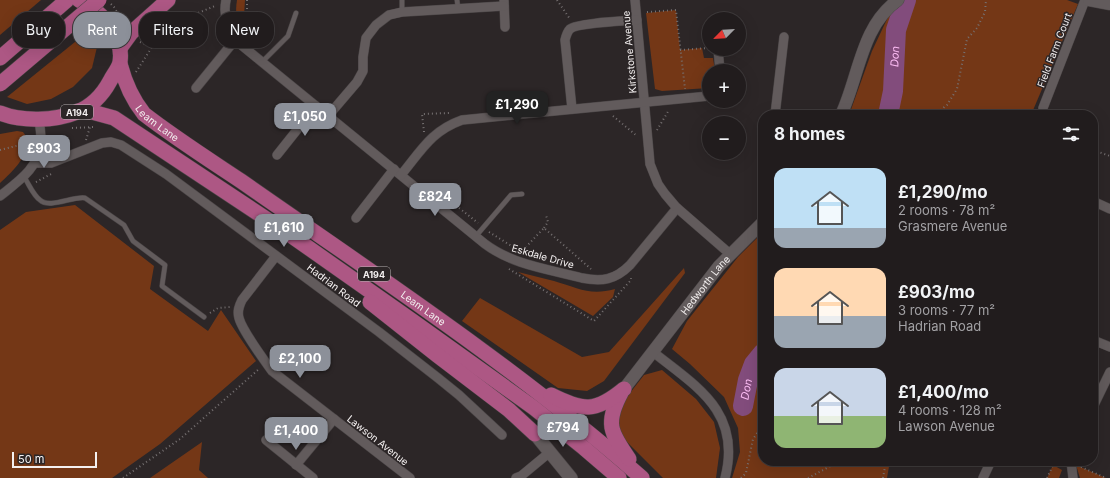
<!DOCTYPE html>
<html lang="en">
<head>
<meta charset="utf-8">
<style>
	body { margin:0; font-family:Inter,sans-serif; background:#2d292a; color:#f1f3f6; height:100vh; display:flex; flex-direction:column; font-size:15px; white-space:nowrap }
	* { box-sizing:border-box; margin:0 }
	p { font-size:13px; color:#a2a1a4 }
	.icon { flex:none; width:22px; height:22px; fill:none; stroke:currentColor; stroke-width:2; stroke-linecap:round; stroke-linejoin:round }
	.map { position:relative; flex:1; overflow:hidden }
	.drawer { position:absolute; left:758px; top:110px; width:340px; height:356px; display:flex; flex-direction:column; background:#211c1d; border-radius:16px; box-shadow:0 4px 16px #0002,0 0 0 1px #3e3a3b }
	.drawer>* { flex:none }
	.banner { position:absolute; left:12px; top:12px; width:380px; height:36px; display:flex; gap:8px }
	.needle { width:26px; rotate:246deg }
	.tools { position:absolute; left:702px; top:12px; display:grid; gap:8px }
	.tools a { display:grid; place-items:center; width:44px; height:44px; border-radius:50%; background:#211c1d; box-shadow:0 4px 16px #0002,0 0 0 1px #3e3a3b; font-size:20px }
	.scale { position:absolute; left:12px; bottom:10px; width:85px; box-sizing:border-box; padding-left:4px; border:2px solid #f4f0f0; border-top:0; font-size:11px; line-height:14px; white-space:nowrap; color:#f4f0f0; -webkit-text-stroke:3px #2c2627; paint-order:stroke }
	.price { position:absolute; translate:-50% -34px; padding:0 9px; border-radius:8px; background:#8c9099; color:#fff; font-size:13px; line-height:26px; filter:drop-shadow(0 1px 2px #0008) }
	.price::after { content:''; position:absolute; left:50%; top:24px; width:12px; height:9px; margin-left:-6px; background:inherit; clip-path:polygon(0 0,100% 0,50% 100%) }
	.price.current { background:#222; color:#fff }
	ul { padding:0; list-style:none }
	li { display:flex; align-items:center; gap:12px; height:100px; padding:0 16px }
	li span { display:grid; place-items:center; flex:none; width:112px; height:80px; border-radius:12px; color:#555 }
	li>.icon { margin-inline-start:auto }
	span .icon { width:48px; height:48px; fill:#fffc; stroke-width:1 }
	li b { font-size:17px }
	h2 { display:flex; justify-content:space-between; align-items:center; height:48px; padding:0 16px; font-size:17px }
	.chip { padding:0 14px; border-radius:16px; background:#211c1d; box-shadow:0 4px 16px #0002,0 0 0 1px #3e3a3b; font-size:14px; line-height:36px }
	.chip.current { background:#8c9099; color:#fff }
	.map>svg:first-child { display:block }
	.green { fill:#743716 }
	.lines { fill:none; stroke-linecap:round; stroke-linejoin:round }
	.river { stroke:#824c7c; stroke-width:20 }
	.service-casing { stroke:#4a4546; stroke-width:5.5 }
	.minor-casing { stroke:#4a4546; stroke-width:10 }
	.tertiary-casing { stroke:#4a4546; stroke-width:13 }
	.secondary-casing { stroke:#4a4546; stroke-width:14 }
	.trunk-casing { stroke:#4a4546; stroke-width:16 }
	.path { stroke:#767172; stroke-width:2; stroke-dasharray:1 3; stroke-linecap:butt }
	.service { stroke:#625b5c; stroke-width:4.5 }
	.minor { stroke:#625b5c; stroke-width:9 }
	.tertiary { stroke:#625b5c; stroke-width:12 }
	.secondary { stroke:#625b5c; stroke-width:13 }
	.trunk { stroke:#ad5784; stroke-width:15 }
	.trunk-bridge-casing { stroke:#4a4546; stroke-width:16; stroke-linecap:butt }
	.trunk-bridge { stroke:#ad5784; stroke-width:15 }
	.labels { text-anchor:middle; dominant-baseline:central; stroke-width:3; stroke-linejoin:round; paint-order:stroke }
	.shield { fill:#2c2627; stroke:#b8b3b4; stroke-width:1 }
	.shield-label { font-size:9px; font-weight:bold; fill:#f4f0f0 }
	.street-label { font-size:10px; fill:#f4f0f0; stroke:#2c2627 }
	.water-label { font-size:11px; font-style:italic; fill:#fcbcf4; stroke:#2c2627 }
</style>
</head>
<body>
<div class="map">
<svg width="1110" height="478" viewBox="0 0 1110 478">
	<rect width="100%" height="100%" fill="#2c2627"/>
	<g class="green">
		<polygon points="0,0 41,0 0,35"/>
		<path d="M237,0H245L243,31C236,20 235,13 237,0Z"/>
		<polygon points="912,0 1067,0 1078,4 1031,115 849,115 872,51 889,15"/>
		<polygon points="676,10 680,50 702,48 704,58 713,58 715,71 709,71 709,88 662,91 655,89 646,13"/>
		<polygon points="91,29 97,47 92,68 73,87 51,99 27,104 7,97"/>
		<path d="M17,131L23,132L28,139C27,158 13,171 0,183V134Z"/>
		<polygon points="75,205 154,266 150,289 208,331 221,310 256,361 160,444 112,478 0,478 0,230 26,212"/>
		<polygon points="763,232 763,461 890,461 887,478 732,478 740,452 738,428 724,397 690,364 672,349 687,321 738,257"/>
		<polygon points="684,268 685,273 604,381 587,391 558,388 462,321 480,298 582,357 609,352"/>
		<path d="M518,272C530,275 542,278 554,281C578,288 590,296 615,289L613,297L593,316Z"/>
		<polygon points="662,370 696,399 714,422 720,448 716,478 663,478 621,436 618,423 623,402 644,375"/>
		<polygon points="202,442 199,470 208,478 150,478"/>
		<polygon points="1053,465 1062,470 1059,478 1047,478"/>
		<polygon points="1076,465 1106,478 1080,478"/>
	</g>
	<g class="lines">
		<g class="river">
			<path id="s1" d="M888,115L893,91L896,30L906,0"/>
			<path id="s2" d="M743,406L748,380L754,364L763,353"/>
		</g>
		<defs>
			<g id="service">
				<polyline points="402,0 402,12"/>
				<polyline points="457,0 458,8"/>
				<polyline points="262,62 288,36 296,13"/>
				<path d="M24,177C29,184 33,195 40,200C49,209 73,196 85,198L124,225L133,241L165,265L162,286L204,317"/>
				<polyline points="476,236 511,195 522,194"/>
			</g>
			<g id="minor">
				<path d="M226,0C223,15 227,28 235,40L485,244C513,265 549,269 582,278C602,282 615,280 630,265L677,208"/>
				<polyline points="635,0 650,164 658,184 665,194 676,207 730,254"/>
				<polyline points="504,1 505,27"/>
				<polyline points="718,49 720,71"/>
				<polyline points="196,88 235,40"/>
				<polyline points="1043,108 1085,0"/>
				<path d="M572,109L565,40C566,36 567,32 570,29C577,23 625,21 637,20"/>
				<polyline points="775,115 784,37"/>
				<polyline points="328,116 357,82 363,71 363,57 366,38 376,25 389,15 402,12 504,6"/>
				<polyline points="277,155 316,106"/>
				<polyline points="35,163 51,163 102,143 111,142 121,145 166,174 379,332 438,378 459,395 502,435"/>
				<path d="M401,175C421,151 431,131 462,120L709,96"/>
				<path d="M0,196C19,181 40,167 41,141C41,134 40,126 39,119"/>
				<polyline points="1093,203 1097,203 1110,209"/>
				<polyline points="356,218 394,169"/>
				<path d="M276,256L242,300C239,306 237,311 239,318C242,330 264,360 272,371L410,478"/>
				<polyline points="1093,340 1110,347"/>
				<path d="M653,352C697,387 742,412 725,478"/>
				<polyline points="1093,407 1110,372"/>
				<polyline points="266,440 313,478"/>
				<polyline points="1071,461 1073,478"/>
				<polyline points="296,465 334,419"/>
				<polyline points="516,478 521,476 550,452"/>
				<polyline points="983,478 991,461"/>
			</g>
			<g id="tertiary">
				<polyline points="1089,0 1110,4"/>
				<path d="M841,115C859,77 861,26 898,0"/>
				<path id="s3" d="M624,389L719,266L763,222"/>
			</g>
			<polyline id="secondary" points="535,434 571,478"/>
			<g id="trunk">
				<polyline points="120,48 131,33 168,0"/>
				<polyline points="0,58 67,0"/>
				<path id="s4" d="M120,64C125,83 132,99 144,114C175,138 208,159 241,181C377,276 517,368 642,478"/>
				<polyline points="78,111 92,112 114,118 286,232 411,320 534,408 584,448 619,478"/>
				<path d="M0,113C22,122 55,121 77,112C92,106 103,94 110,81C113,75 119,68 120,62C124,35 102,12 79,0"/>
				<polyline points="370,302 437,355 509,410 535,434"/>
				<path d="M621,393C605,423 610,432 629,459"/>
				<path d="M551,395C583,411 595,413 624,389"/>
			</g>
		</defs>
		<use href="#service" class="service-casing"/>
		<use href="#minor" class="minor-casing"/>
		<use href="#tertiary" class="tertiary-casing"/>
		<use href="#secondary" class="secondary-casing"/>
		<use href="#trunk" class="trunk-casing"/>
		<g class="path">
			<polyline points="247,0 247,36"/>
			<polyline points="557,0 570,19"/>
			<polyline points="111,4 114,7 119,15"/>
			<polyline points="647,12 676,10 685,89"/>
			<polyline points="140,42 152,47"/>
			<polyline points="680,50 708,48"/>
			<polyline points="136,72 152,47 174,35 193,15 215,6"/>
			<polyline points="934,115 947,105 957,89 967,39 977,28 985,12 986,0"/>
			<polyline points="613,116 637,136"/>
			<polyline points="72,128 94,127"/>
			<polyline points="657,130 669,110"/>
			<polyline points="424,132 422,114 450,113"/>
			<polyline points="86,140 90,127"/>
			<polyline points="0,150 32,142"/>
			<polyline points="1093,150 1110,156"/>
			<polyline points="36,182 53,173"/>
			<polyline points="434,188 478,223"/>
			<polyline points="544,228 548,222 546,215"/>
			<polyline points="489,232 510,245 523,251"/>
			<polyline points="523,250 544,228 591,269"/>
			<polyline points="509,269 594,321 631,280 631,278"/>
			<polyline points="210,313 218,308 230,307"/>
			<polyline points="1081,467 1106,478"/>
			<polyline points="123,478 180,439 259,369"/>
			<polyline points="741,478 746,473 753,439 763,425"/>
			<polyline points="808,478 840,461"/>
			<polyline points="883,478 886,461"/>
			<polyline points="1047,478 1055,461"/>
		</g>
		<use href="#service" class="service"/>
		<use href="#minor" class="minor"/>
		<use href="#tertiary" class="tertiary"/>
		<use href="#secondary" class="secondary"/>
		<use href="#trunk" class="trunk"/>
		<defs>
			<polyline id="trunk-bridge" points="0,84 99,0"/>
		</defs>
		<use href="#trunk-bridge" class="trunk-bridge-casing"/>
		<use href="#trunk-bridge" class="trunk-bridge"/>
	</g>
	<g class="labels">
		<g class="shield">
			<rect x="61" y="105" width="32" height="14" rx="3"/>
			<rect x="358" y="267" width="32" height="14" rx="3"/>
		</g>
		<g class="shield-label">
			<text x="77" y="112">A194</text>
			<text x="374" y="274">A194</text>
		</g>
		<g class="street-label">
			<text transform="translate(1054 50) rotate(-69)">Field Farm Court</text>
			<text transform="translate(629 52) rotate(-95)">Kirkstone Avenue</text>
			<text stroke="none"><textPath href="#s4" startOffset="72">Leam Lane</textPath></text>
			<text transform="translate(543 256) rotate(16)">Eskdale Drive</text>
			<text transform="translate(334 285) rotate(37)">Hadrian Road</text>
			<text stroke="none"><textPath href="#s3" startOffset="132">Hedworth Lane</textPath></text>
			<text stroke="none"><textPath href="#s4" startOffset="396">Leam Lane</textPath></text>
			<text transform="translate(378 440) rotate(38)">Lawson Avenue</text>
		</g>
		<g class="water-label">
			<text stroke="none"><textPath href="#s1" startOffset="59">Don</textPath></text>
			<text stroke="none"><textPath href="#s2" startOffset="17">Don</textPath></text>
		</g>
	</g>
</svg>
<div class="tools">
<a><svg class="needle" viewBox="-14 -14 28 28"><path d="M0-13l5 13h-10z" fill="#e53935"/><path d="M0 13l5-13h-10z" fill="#a2a1a4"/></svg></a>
<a>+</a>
<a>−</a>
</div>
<div class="scale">50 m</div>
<b class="price current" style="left:517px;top:125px">£1,290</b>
<b class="price" style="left:305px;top:137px">£1,050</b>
<b class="price" style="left:44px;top:169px">£903</b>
<b class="price" style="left:435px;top:217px">£824</b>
<b class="price" style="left:284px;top:248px">£1,610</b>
<b class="price" style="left:300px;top:379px">£2,100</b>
<b class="price" style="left:563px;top:448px">£794</b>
<b class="price" style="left:296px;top:451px">£1,400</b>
<div class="banner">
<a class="chip">Buy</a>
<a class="chip current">Rent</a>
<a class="chip">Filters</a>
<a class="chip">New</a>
</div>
<section class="drawer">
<h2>8 homes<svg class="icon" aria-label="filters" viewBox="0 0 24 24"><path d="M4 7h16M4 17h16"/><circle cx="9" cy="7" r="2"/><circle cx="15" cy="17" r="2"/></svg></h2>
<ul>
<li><span style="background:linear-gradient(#bfe0f5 75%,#9aa5b1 0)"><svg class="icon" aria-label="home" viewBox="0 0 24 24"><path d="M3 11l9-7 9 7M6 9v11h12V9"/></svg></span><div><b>£1,290/mo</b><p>2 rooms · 78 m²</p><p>Grasmere Avenue</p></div></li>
<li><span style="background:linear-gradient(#ffd9b3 60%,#9aa5b1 0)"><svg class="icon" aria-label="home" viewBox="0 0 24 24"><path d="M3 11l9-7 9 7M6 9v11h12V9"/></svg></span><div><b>£903/mo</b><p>3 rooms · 77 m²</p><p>Hadrian Road</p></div></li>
<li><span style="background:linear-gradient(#c9d6e8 60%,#8fb573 0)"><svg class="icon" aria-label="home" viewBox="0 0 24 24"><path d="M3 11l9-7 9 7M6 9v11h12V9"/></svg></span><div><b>£1,400/mo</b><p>4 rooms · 128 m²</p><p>Lawson Avenue</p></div></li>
</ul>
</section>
</div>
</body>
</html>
